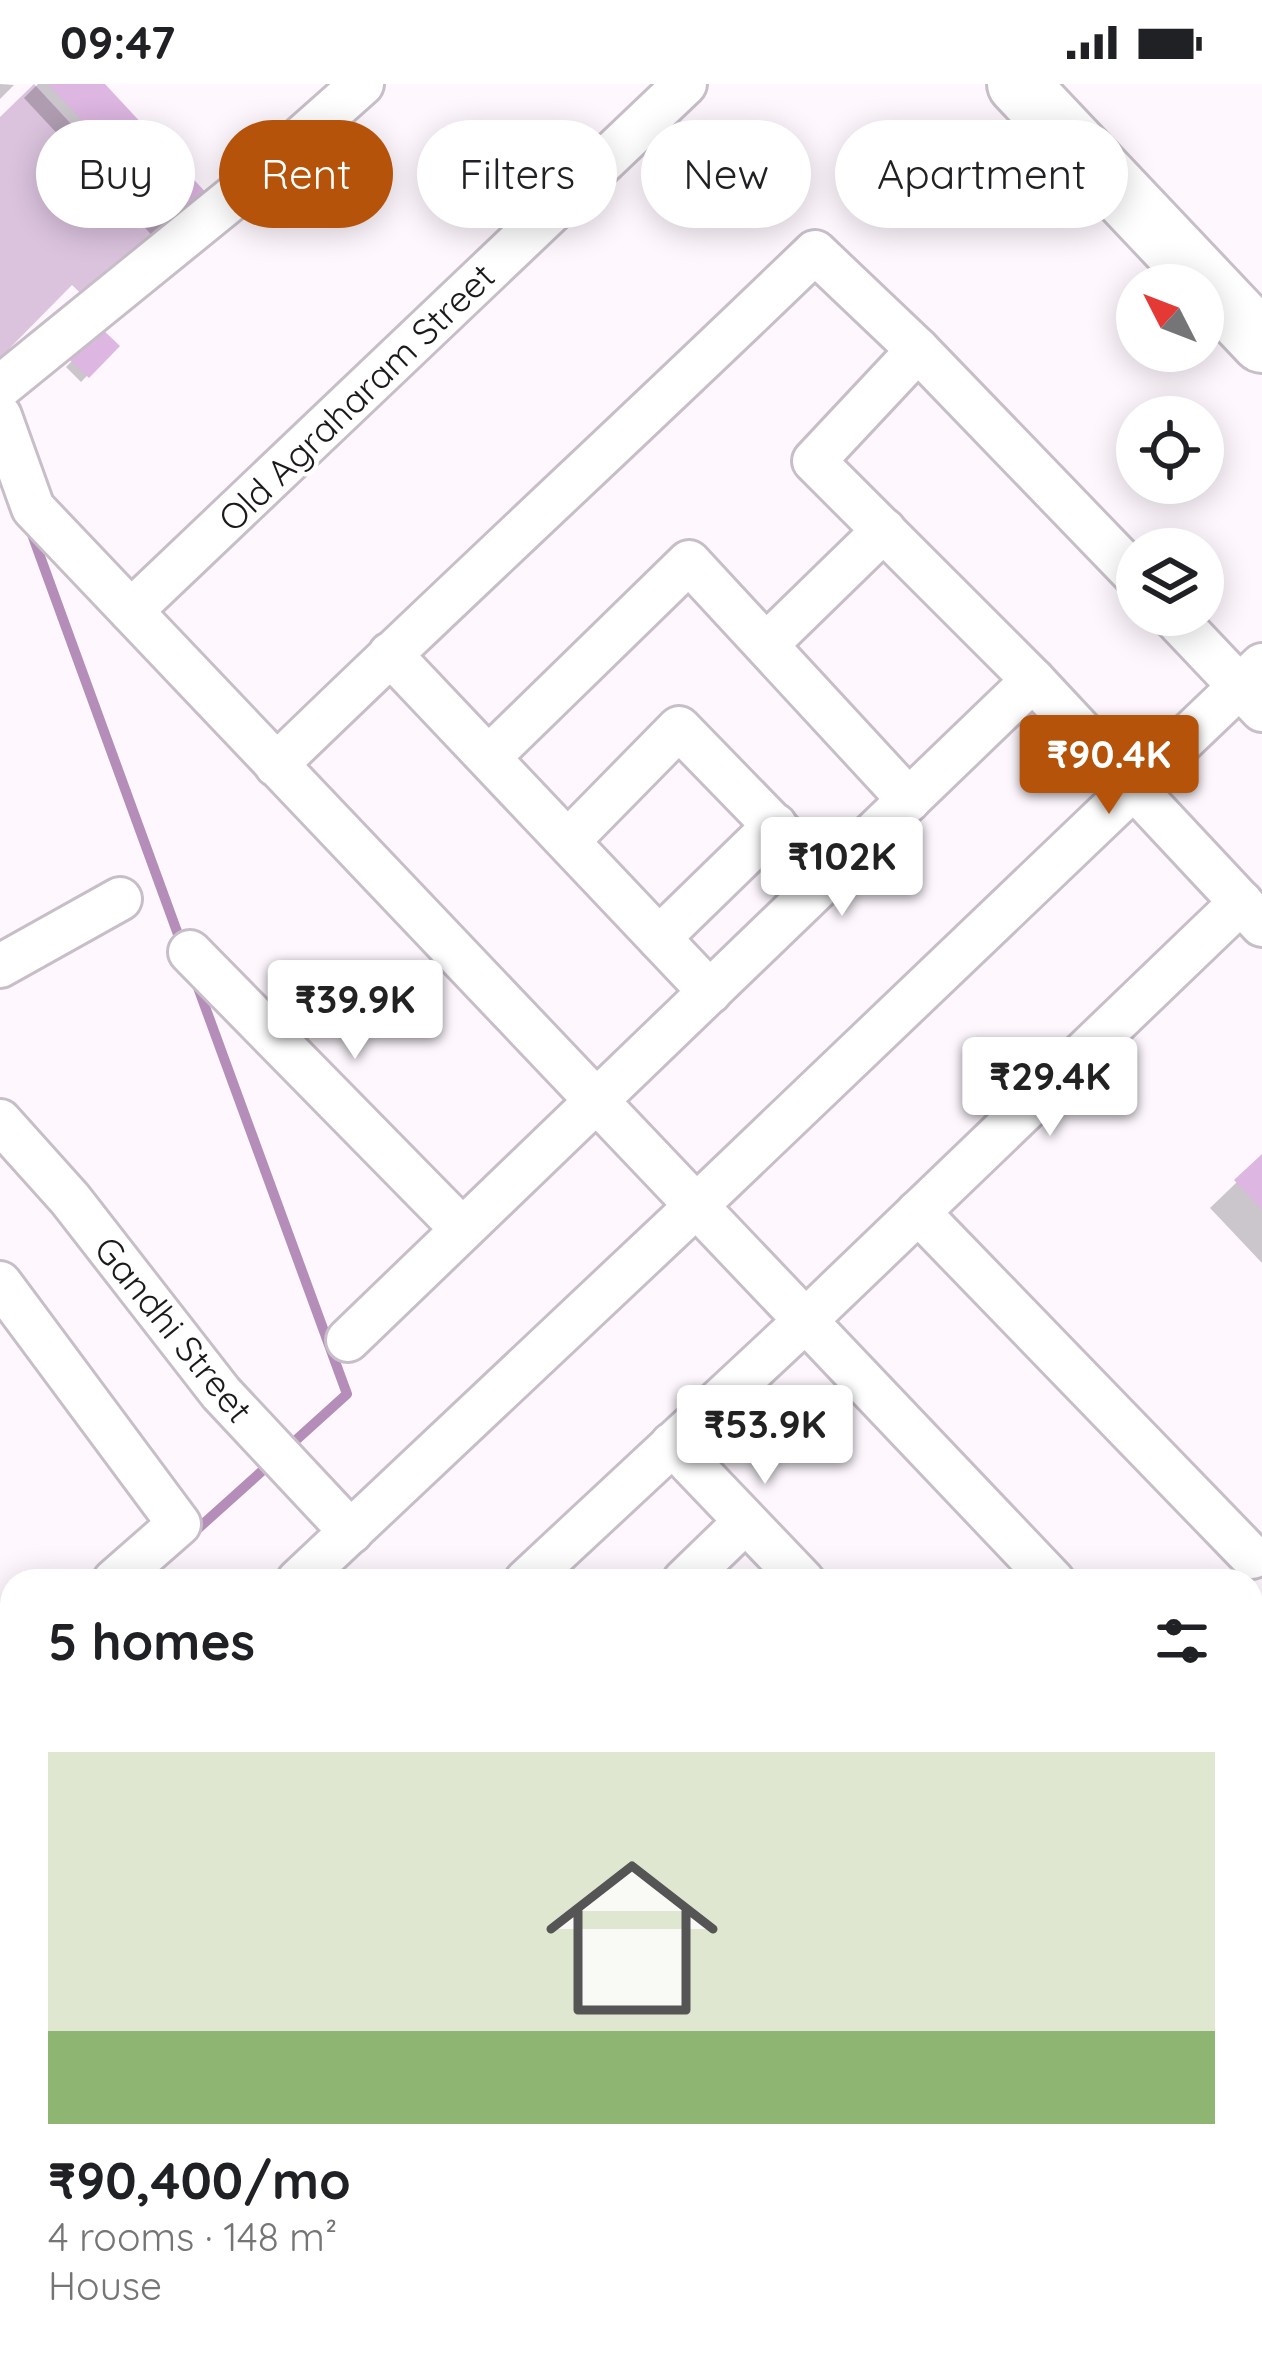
<!DOCTYPE html>
<html lang="en">
<head>
<meta charset="utf-8">
<style>
	body { margin:0; font-family:Quicksand,sans-serif; background:#f2f2f2; color:#202124; height:100vh; display:flex; flex-direction:column; font-size:45px; white-space:nowrap }
	* { box-sizing:border-box; margin:0 }
	p { font-size:39px; color:#757577 }
	.icon { flex:none; width:66px; height:66px; fill:none; stroke:currentColor; stroke-width:2; stroke-linecap:round; stroke-linejoin:round }
	.map { position:relative; flex:1; overflow:hidden }
	.drawer { position:absolute; left:0px; top:1485px; width:1263px; height:807px; display:flex; flex-direction:column; background:#fff; border-radius:36px 36px 0 0; box-shadow:0 6px 30px #0003 }
	.drawer>* { flex:none }
	.guide { position:absolute; left:36px; top:36px; width:1191px; height:108px; display:flex; gap:24px }
	.needle { width:78px; rotate:312deg }
	.tools { position:absolute; left:1116px; top:180px; display:grid; gap:24px }
	.tools a { display:grid; place-items:center; width:108px; height:108px; border-radius:50%; background:#fff; box-shadow:0 6px 30px #0003; font-size:60px }
	.price { position:absolute; translate:-50% -102px; padding:0 27px; border-radius:12px; background:#fff; color:#222; font-size:39px; line-height:78px; filter:drop-shadow(0 3px 6px #0008) }
	.price::after { content:''; position:absolute; left:50%; top:72px; width:36px; height:27px; margin-left:-18px; background:inherit; clip-path:polygon(0 0,100% 0,50% 100%) }
	.price.on { background:#b45309; color:#fff }
	ul { padding:0; list-style:none }
	li { display:grid; align-content:center; gap:24px; height:636px; padding:0 48px }
	li+li { border-top:3px solid #e0e0e0 }
	li span { display:grid; place-items:center; height:372px; border-radius:0px; color:#555 }
	li>.icon { margin-inline-start:auto }
	span .icon { width:216px; height:216px; fill:#fffc; stroke-width:1 }
	li b { font-size:51px }
	h2 { display:flex; justify-content:space-between; align-items:center; height:144px; padding:0 48px; font-size:51px }
	.chip { padding:0 42px; border-radius:54px; background:#fff; box-shadow:0 6px 30px #0003; font-size:42px; line-height:108px }
	.chip.on { background:#b45309; color:#fff }
	.status { display:flex; justify-content:space-between; align-items:center; height:84px; padding:0 60px; background:#fff; direction:ltr }
	.status svg { height:33px; fill:currentColor }
	.map>svg:first-child { display:block }
	.green { fill:#dbc3de }
	.shadow { fill:#0003 }
	.lines { fill:none; stroke-linecap:round; stroke-linejoin:round }
	.stream { stroke:#b48eb8; stroke-width:10 }
	.building { fill:#ddb6e1 }
	.street-casing { stroke:#c7bec8; stroke-width:48 }
	.secondary-casing { stroke:#c7bec8; stroke-width:66 }
	.street { stroke:#fff; stroke-width:42 }
	.secondary { stroke:#fff; stroke-width:60 }
	.labels { text-anchor:middle; dominant-baseline:central; stroke-width:9; stroke-linejoin:round; paint-order:stroke }
	.street-label { font-size:36px; fill:#1c191c; stroke:#fff }
</style>
</head>
<body>
<div class="status"><b>09:47</b><svg viewBox="0 0 49 12"><path d="M0 12V9h3v3zM5 12V6h3v6zM10 12V3h3v9zM15 12V0h3v12zM26 1h20v11H26zM47 4h2v5h-2z"/></svg></div>
<div class="map">
<svg width="1262" height="2290" viewBox="0 0 1262 2290">
	<rect width="100%" height="100%" fill="#fef8fe"/>
	<polygon class="green" points="34,0 172,149 96,224 72,201 0,274 0,33"/>
	<g class="shadow">
		<polygon points="0,0 14,1 0,15"/>
		<polygon points="38,0 100,0 207,114 160,160 24,14"/>
		<polygon points="101,248 116,262 81,298 66,283"/>
		<polygon points="1262,1074 1262,1179 1210,1124"/>
		<polygon points="1262,1612 1262,1655 1251,1644 1251,1623"/>
		<polygon points="1262,1806 1262,1886 1251,1874 1251,1817"/>
	</g>
	<g class="lines">
		<g class="stream">
			<polyline points="29,442 183,864"/>
			<polyline points="196,898 347,1310 285,1366"/>
			<polyline points="192,1450 272,1378"/>
		</g>
	</g>
	<g class="building">
		<polygon points="48,0 105,0 211,114 181,142"/>
		<polygon points="101,244 120,262 89,294 70,276"/>
		<polygon points="1262,1070 1262,1126 1234,1096"/>
		<polygon points="1262,1802 1262,1859 1251,1847 1251,1813"/>
		<polygon points="1251,2002 1262,2013 1262,2040 1251,2050"/>
	</g>
	<g class="lines">
		<defs>
			<g id="street">
				<polyline points="918,266 814,377 1033,596 1262,841"/>
				<polyline points="0,303 246,103 362,0"/>
				<polyline points="0,332 33,424 1053,1497"/>
				<polyline points="131,527 685,0"/>
				<polyline points="1172,531 1262,626"/>
				<polyline points="767,560 884,446"/>
				<polyline points="390,570 710,908"/>
				<polyline points="489,673 689,478 909,716"/>
				<path d="M276,681C454,508 637,340 815,168L918,266L1137,493"/>
				<polyline points="568,757 679,644 827,796"/>
				<polyline points="659,854 775,741"/>
				<polyline points="190,868 462,1145"/>
				<polyline points="0,882 120,815"/>
				<polyline points="0,1037 70,1115 221,1309 351,1448"/>
				<polyline points="918,1128 1252,1473"/>
				<polyline points="0,1199 179,1440 114,1497"/>
				<polyline points="348,1256 1033,596"/>
				<polyline points="672,1360 803,1497"/>
				<polyline points="298,1497 696,1122 1262,581"/>
				<polyline points="526,1497 805,1237 1241,818"/>
				<polyline points="684,1497 745,1438"/>
				<polyline points="0,1593 12,1585"/>
				<polyline points="1251,1702 1262,1713"/>
				<polyline points="0,1781 12,1770"/>
				<polyline points="1251,1789 1262,1779"/>
				<polyline points="0,1953 12,1965"/>
				<polyline points="1251,2072 1262,2062"/>
				<polyline points="0,2170 12,2191"/>
				<polyline points="54,2280 57,2290"/>
				<polyline points="273,2280 277,2290"/>
				<polyline points="720,2280 724,2290"/>
				<polyline points="178,2290 188,2280"/>
				<polyline points="395,2290 406,2280"/>
			</g>
			<polyline id="secondary" points="1018,0 1262,258"/>
		</defs>
		<use href="#street" class="street-casing"/>
		<use href="#secondary" class="secondary-casing"/>
		<use href="#street" class="street"/>
		<use href="#secondary" class="secondary"/>
	</g>
	<g class="labels">
		<g class="street-label">
			<text transform="translate(356 313) rotate(-44)">Old Agraharam Street</text>
			<text transform="translate(174 1245) rotate(51)">Gandhi Street</text>
		</g>
	</g>
</svg>
<div class="tools">
<a><svg class="needle" viewBox="-14 -14 28 28"><path d="M0-13l5 13h-10z" fill="#e53935"/><path d="M0 13l5-13h-10z" fill="#757577"/></svg></a>
<a><svg class="icon" aria-label="locate" viewBox="0 0 24 24"><circle cx="12" cy="12" r="6"/><path d="M12 2v4M12 18v4M2 12h4M18 12h4"/></svg></a>
<a><svg class="icon" aria-label="layers" viewBox="0 0 24 24"><path d="M12 4l9 5-9 5-9-5zM3 14l9 5 9-5"/></svg></a>
</div>
<b class="price on" style="left:1109px;top:733px">₹90.4K</b>
<b class="price" style="left:842px;top:835px">₹102K</b>
<b class="price" style="left:355px;top:978px">₹39.9K</b>
<b class="price" style="left:1050px;top:1055px">₹29.4K</b>
<b class="price" style="left:765px;top:1403px">₹53.9K</b>
<div class="guide">
<a class="chip">Buy</a>
<a class="chip on">Rent</a>
<a class="chip">Filters</a>
<a class="chip">New</a>
<a class="chip">Apartment</a>
</div>
<section class="drawer">
<h2>5 homes<svg class="icon" aria-label="filters" viewBox="0 0 24 24"><path d="M4 7h16M4 17h16"/><circle cx="9" cy="7" r="2"/><circle cx="15" cy="17" r="2"/></svg></h2>
<ul>
<li><span style="background:linear-gradient(#dfe7d0 75%,#8fb573 0)"><svg class="icon" aria-label="home" viewBox="0 0 24 24"><path d="M3 11l9-7 9 7M6 9v11h12V9"/></svg></span><div><b>₹90,400/mo</b><p>4 rooms · 148 m²</p><p>House</p></div></li>
</ul>
</section>
</div>
</body>
</html>
